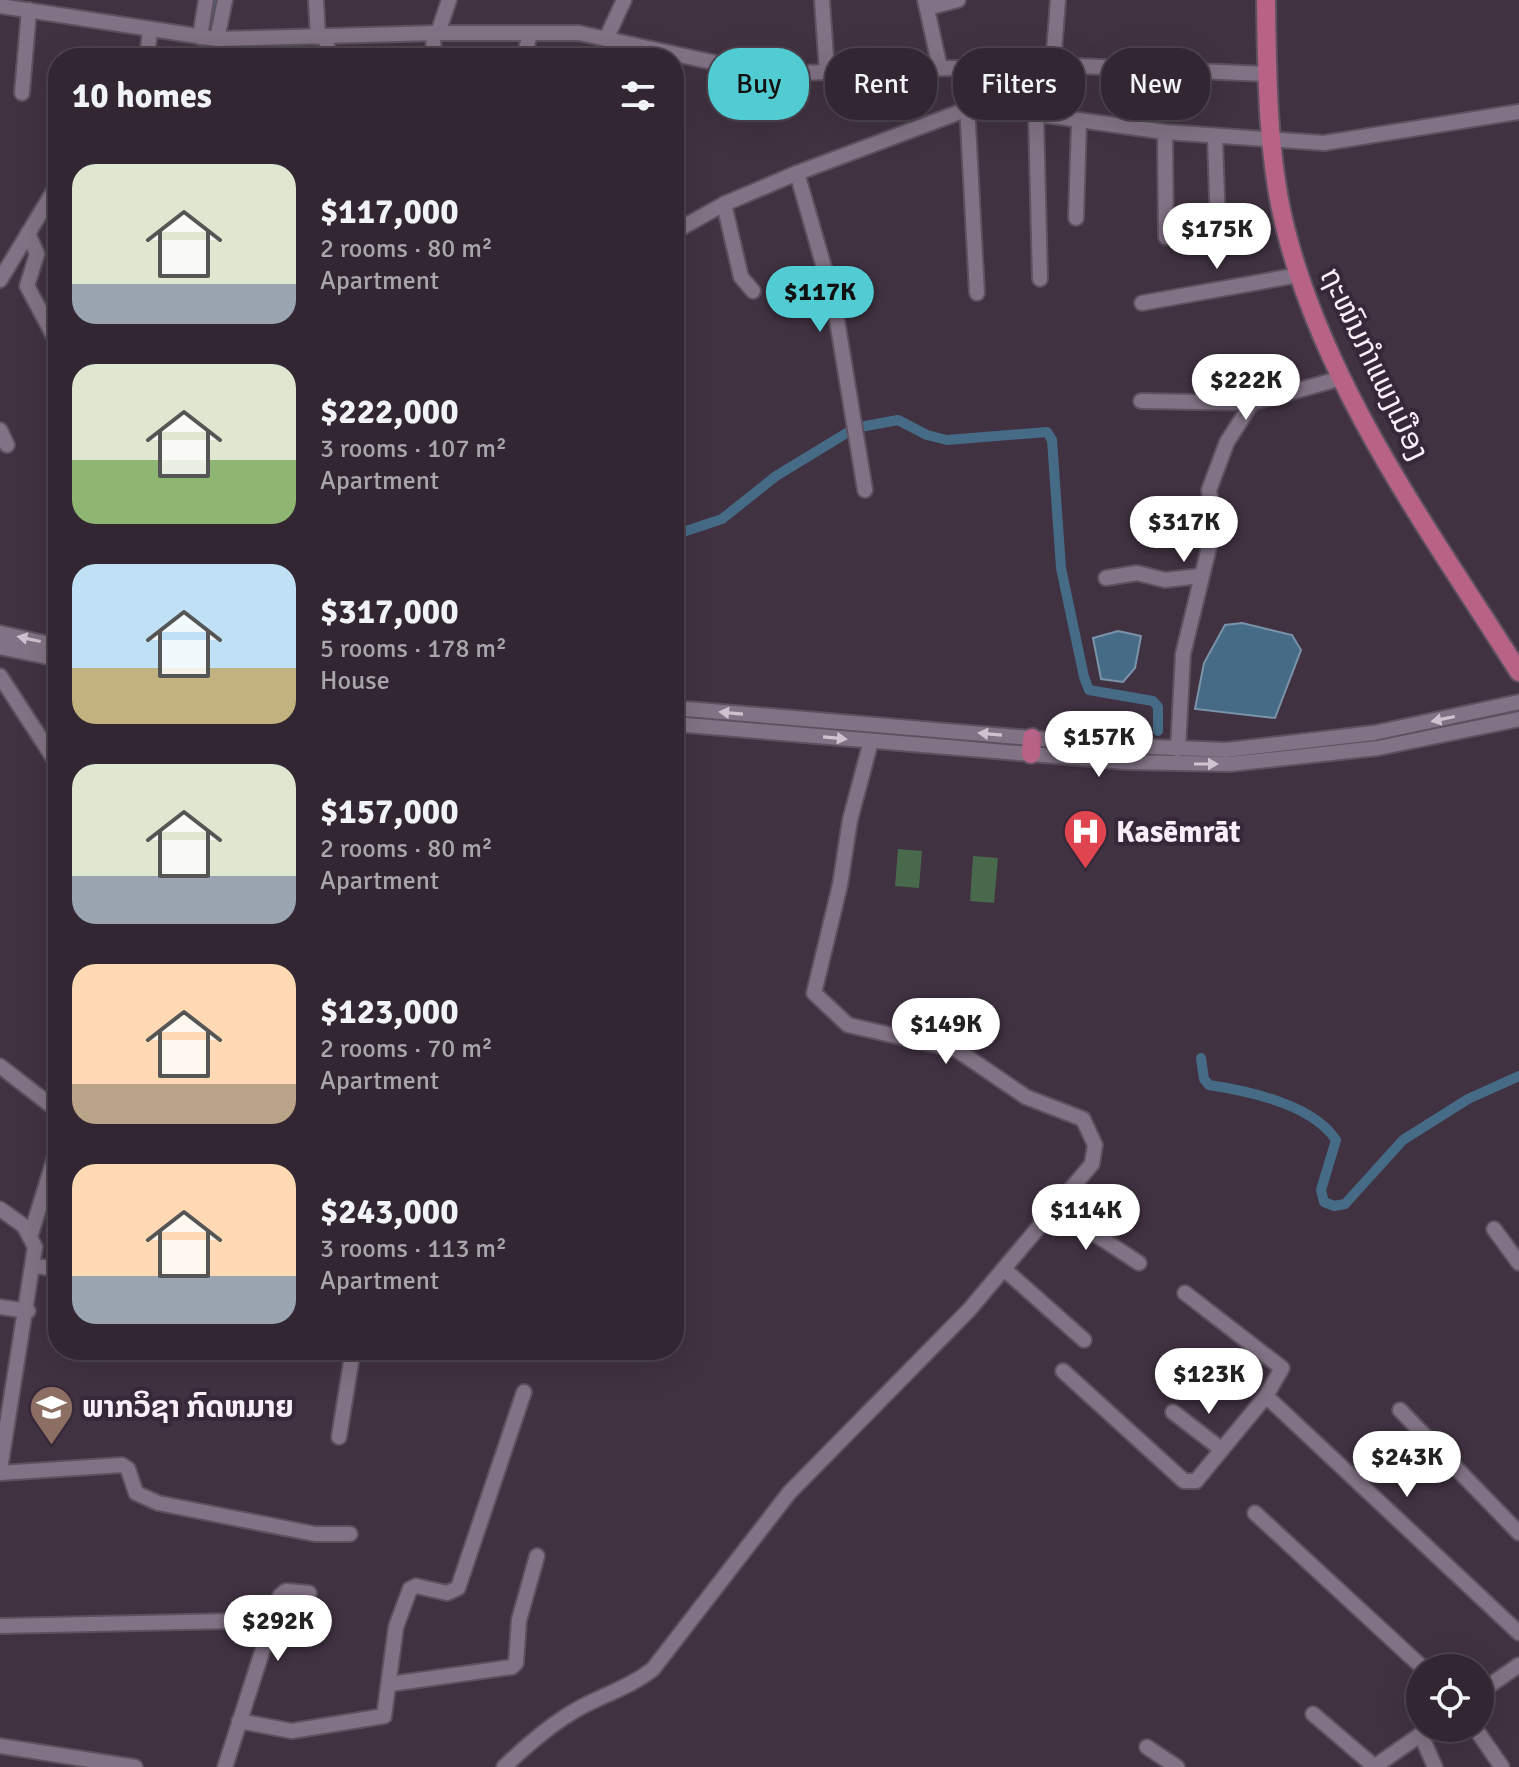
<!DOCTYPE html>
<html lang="en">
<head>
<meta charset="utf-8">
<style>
	body { margin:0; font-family:Signika,"Noto Sans Lao",sans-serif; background:#3d323e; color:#f1f3f6; height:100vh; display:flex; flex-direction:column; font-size:30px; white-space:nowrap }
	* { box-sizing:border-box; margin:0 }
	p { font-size:26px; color:#a8a5ac }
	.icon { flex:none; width:44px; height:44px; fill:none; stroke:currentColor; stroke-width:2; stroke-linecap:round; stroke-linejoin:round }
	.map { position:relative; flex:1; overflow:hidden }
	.panel { position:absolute; left:48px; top:48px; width:636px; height:1312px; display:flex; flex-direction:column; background:#312632; border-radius:32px; box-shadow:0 8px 32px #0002,0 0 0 2px #4c434d }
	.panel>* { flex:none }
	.guide { position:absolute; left:708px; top:48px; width:690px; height:72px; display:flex; gap:16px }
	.tools { position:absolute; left:1406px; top:1654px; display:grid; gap:16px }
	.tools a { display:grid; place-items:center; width:88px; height:88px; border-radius:50%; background:#312632; box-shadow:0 8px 32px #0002,0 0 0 2px #4c434d; font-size:40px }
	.price { position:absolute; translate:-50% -68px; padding:0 18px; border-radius:28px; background:#fff; color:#222; font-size:26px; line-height:52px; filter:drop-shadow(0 2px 4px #0008) }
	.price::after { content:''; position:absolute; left:50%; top:48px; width:24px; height:18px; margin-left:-12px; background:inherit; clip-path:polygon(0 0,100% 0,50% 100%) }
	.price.current { background:#51ccd2; color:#111 }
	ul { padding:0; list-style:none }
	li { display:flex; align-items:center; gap:24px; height:200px; padding:0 24px }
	li span { display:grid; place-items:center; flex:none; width:224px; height:160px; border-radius:24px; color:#555 }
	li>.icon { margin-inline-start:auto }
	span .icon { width:96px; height:96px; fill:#fffc; stroke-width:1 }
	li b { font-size:34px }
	h2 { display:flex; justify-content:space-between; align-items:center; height:96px; padding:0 24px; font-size:34px }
	.tag { padding:0 28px; border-radius:32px; background:#312632; box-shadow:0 8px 32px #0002,0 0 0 2px #4c434d; font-size:28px; line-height:72px }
	.tag.current { background:#51ccd2; color:#111 }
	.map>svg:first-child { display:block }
	.green { fill:#48694b }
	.water { fill:#466b87; stroke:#7b93a9; stroke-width:2 }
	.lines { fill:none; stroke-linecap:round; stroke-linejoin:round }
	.canal { stroke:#466b87; stroke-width:10 }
	.minor-casing { stroke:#5d515f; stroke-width:18 }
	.major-casing { stroke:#5d515f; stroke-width:22 }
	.minor { stroke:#827285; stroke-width:14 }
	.major { stroke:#b86286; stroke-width:18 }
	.oneway { fill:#cfc3d0 }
	.labels { text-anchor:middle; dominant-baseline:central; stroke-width:8; stroke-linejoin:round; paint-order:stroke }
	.street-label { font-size:30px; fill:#f8eff9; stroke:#362838 }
	.poi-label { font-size:30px; font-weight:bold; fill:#f8eff9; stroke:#362838; text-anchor:start }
</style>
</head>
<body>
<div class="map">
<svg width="1519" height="1767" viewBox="0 0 1519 1767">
	<rect width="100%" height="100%" fill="#413242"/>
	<g class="green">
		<polygon points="898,849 922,851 919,888 895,886"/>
		<polygon points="973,856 998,858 994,903 970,901"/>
	</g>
	<g class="water">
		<polygon points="1242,623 1292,635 1301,650 1275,718 1195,709 1204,663 1225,625"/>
		<polygon points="1118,631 1141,636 1135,668 1123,682 1101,679 1093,638"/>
	</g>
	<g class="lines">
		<g class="canal">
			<polyline points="203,58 214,0"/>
			<polyline points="860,427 898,420 927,435 947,440 1047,432 1052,440 1061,568 1084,677 1089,690 1153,701 1158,707 1158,731"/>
			<polyline points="674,535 722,519 776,476 850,431"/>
			<path d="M1201,1058L1204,1079L1209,1085C1249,1091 1313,1105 1336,1140L1321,1190L1324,1202L1334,1206L1345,1204L1403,1140L1468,1099L1519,1076"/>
		</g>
		<defs>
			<g id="minor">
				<polyline points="316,0 318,37"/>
				<polyline points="822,0 827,72"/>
				<polyline points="925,0 940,68"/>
				<polyline points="0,6 217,39 438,33 579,33 767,74 1053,65 1267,74"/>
				<polyline points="927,8 958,0"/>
				<polyline points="433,33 434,58"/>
				<polyline points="438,33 449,0"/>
				<polyline points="200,37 206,0"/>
				<polyline points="326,37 329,58"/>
				<polyline points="217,39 225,0"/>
				<polyline points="606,39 624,0"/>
				<polyline points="147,58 150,30"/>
				<polyline points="524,58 530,33"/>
				<polyline points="1053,65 1058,0"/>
				<polyline points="965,68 977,293"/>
				<polyline points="22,93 29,10"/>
				<polyline points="1036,115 1040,279"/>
				<polyline points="1165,132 1166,237"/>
				<polyline points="1215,136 1218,230"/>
				<polyline points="797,173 834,302 865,490"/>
				<polyline points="724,204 741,277 753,291"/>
				<polyline points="1076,218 1079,121"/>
				<polyline points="674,232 724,204 797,173 968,109 1000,109 1165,132 1324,143 1519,112"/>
				<polyline points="28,233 37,254 27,286 58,344"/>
				<polyline points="0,280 58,184"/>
				<polyline points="1142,303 1299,275"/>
				<polyline points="1141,401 1252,403 1342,378"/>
				<polyline points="0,430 7,445"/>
				<polyline points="1106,578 1137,573 1165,580 1200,576"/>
				<polyline points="0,633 58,646"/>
				<polyline points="0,647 58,659"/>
				<polyline points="0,676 58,765"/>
				<polyline points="674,708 1126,746 1226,750 1374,733 1519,702"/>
				<polyline points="674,724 1126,762 1230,764 1378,748 1519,719"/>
				<polyline points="1178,749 1183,654 1214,527 1209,490 1227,442 1252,403"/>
				<polyline points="0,1066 58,1111"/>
				<polyline points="1055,1208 1139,1263"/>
				<polyline points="0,1209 24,1226 35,1247 0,1469"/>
				<polyline points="1494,1229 1519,1263"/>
				<polyline points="31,1234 58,1147"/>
				<polyline points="34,1266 58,1269"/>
				<polyline points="1004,1269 1084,1340"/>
				<polyline points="0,1307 28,1311"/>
				<polyline points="1063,1371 1184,1481 1196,1481 1266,1396 1282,1368 1185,1293"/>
				<polyline points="1266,1396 1519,1633"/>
				<polyline points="1400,1410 1519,1533"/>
				<polyline points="1173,1412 1221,1449"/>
				<polyline points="339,1437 353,1350"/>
				<polyline points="0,1473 122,1465 128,1469 136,1493 158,1503 315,1534 350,1534"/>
				<polyline points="1255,1513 1423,1668"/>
				<polyline points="0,1626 231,1621"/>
				<polyline points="390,1684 512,1667 516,1663 519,1620 537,1556"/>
				<polyline points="1480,1692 1519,1665"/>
				<polyline points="1313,1714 1375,1767"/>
				<polyline points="239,1721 292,1731 384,1716 396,1627 410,1589 416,1586 447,1593 458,1588 524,1392"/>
				<polyline points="1475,1728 1502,1767"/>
				<polyline points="1421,1735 1435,1767"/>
				<polyline points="0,1746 135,1767"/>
				<polyline points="1147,1747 1177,1767"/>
				<polyline points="225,1767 280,1596 286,1591 309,1593"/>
				<path d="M504,1767C525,1747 546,1728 571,1713C598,1696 628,1689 653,1669L789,1493L969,1310L1092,1164L1095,1145L1083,1119L1026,1097L957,1050L848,1025L814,993L840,885L850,820L871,741"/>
				<polyline points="1374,1767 1430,1728"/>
			</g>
			<g id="major">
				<path d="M1266,0C1267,73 1267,151 1284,223C1324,388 1430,531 1519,672"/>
				<polyline points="1031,754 1032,738"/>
			</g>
		</defs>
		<use href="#minor" class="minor-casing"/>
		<use href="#major" class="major-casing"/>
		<use href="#minor" class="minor"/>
		<use href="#major" class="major"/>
	</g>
	<defs><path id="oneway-solid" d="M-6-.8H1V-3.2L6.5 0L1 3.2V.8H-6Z" transform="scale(2)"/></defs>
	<g class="oneway">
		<use href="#oneway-solid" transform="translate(29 639) rotate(-168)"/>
		<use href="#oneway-solid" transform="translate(731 713) rotate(-175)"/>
		<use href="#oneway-solid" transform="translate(1443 719) rotate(168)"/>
		<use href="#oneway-solid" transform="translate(990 734) rotate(-175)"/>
		<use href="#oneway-solid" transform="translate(835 738) rotate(5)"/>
		<use href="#oneway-solid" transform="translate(1206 764)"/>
	</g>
	<defs>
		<symbol id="hospital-pin" viewBox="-11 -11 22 30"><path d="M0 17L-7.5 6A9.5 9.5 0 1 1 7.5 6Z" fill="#e0444e" stroke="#362838"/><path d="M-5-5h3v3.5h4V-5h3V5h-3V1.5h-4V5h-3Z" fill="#fff"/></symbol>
		<symbol id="school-pin" viewBox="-11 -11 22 30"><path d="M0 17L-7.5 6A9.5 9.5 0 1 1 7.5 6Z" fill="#8d6e63" stroke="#362838"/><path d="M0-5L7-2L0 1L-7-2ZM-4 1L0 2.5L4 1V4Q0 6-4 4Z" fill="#fff"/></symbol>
	</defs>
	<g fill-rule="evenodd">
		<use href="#hospital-pin" x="1060" y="806" width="51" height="69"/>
		<use href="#school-pin" x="26" y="1382" width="51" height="69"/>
	</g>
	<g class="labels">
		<g class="street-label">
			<text transform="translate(1374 364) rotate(64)">ຖະໜົນກຳແພງເມືອງ</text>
		</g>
		<g class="poi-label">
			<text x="1116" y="832">Kasēmrāt</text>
			<text x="82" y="1407">ພາກວິຊາ ກົດຫມາຍ</text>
		</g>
	</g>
</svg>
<div class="tools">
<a><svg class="icon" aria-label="locate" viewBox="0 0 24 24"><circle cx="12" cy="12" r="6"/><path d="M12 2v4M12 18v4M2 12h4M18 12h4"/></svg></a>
</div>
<b class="price" style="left:1217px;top:271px">$175K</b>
<b class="price current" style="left:820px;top:334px">$117K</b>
<b class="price" style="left:1246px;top:422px">$222K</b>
<b class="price" style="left:1184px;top:564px">$317K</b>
<b class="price" style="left:1099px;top:779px">$157K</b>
<b class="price" style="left:946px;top:1066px">$149K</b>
<b class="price" style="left:1086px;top:1252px">$114K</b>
<b class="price" style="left:1209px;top:1416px">$123K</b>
<b class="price" style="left:1407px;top:1499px">$243K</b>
<b class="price" style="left:278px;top:1663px">$292K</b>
<div class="guide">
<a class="tag current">Buy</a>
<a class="tag">Rent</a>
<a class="tag">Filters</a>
<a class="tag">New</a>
</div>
<section class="panel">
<h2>10 homes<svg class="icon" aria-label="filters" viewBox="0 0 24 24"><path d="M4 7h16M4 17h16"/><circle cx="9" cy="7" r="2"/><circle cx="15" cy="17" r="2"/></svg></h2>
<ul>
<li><span style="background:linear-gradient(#dfe7d0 75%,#9aa5b1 0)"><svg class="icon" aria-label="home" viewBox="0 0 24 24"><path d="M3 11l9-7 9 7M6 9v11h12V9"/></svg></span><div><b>$117,000</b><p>2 rooms · 80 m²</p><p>Apartment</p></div></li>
<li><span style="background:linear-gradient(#dfe7d0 60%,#8fb573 0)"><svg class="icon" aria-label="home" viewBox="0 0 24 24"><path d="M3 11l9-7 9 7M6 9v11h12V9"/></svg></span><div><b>$222,000</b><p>3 rooms · 107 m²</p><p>Apartment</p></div></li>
<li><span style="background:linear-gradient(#bfe0f5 65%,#c2b280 0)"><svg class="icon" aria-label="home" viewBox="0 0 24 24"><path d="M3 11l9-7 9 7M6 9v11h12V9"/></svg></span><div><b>$317,000</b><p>5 rooms · 178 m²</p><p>House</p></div></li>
<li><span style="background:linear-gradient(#dfe7d0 70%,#9aa5b1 0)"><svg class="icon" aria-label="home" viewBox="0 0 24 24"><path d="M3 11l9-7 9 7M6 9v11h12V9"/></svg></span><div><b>$157,000</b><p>2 rooms · 80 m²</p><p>Apartment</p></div></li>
<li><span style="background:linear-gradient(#ffd9b3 75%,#b9a48a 0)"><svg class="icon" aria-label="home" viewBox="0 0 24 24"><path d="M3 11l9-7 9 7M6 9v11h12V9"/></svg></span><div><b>$123,000</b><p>2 rooms · 70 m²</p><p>Apartment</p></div></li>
<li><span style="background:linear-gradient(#ffd9b3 70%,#9aa5b1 0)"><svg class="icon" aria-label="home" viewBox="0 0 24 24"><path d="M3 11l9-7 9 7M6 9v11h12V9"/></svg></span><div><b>$243,000</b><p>3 rooms · 113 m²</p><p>Apartment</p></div></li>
</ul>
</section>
</div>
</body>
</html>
